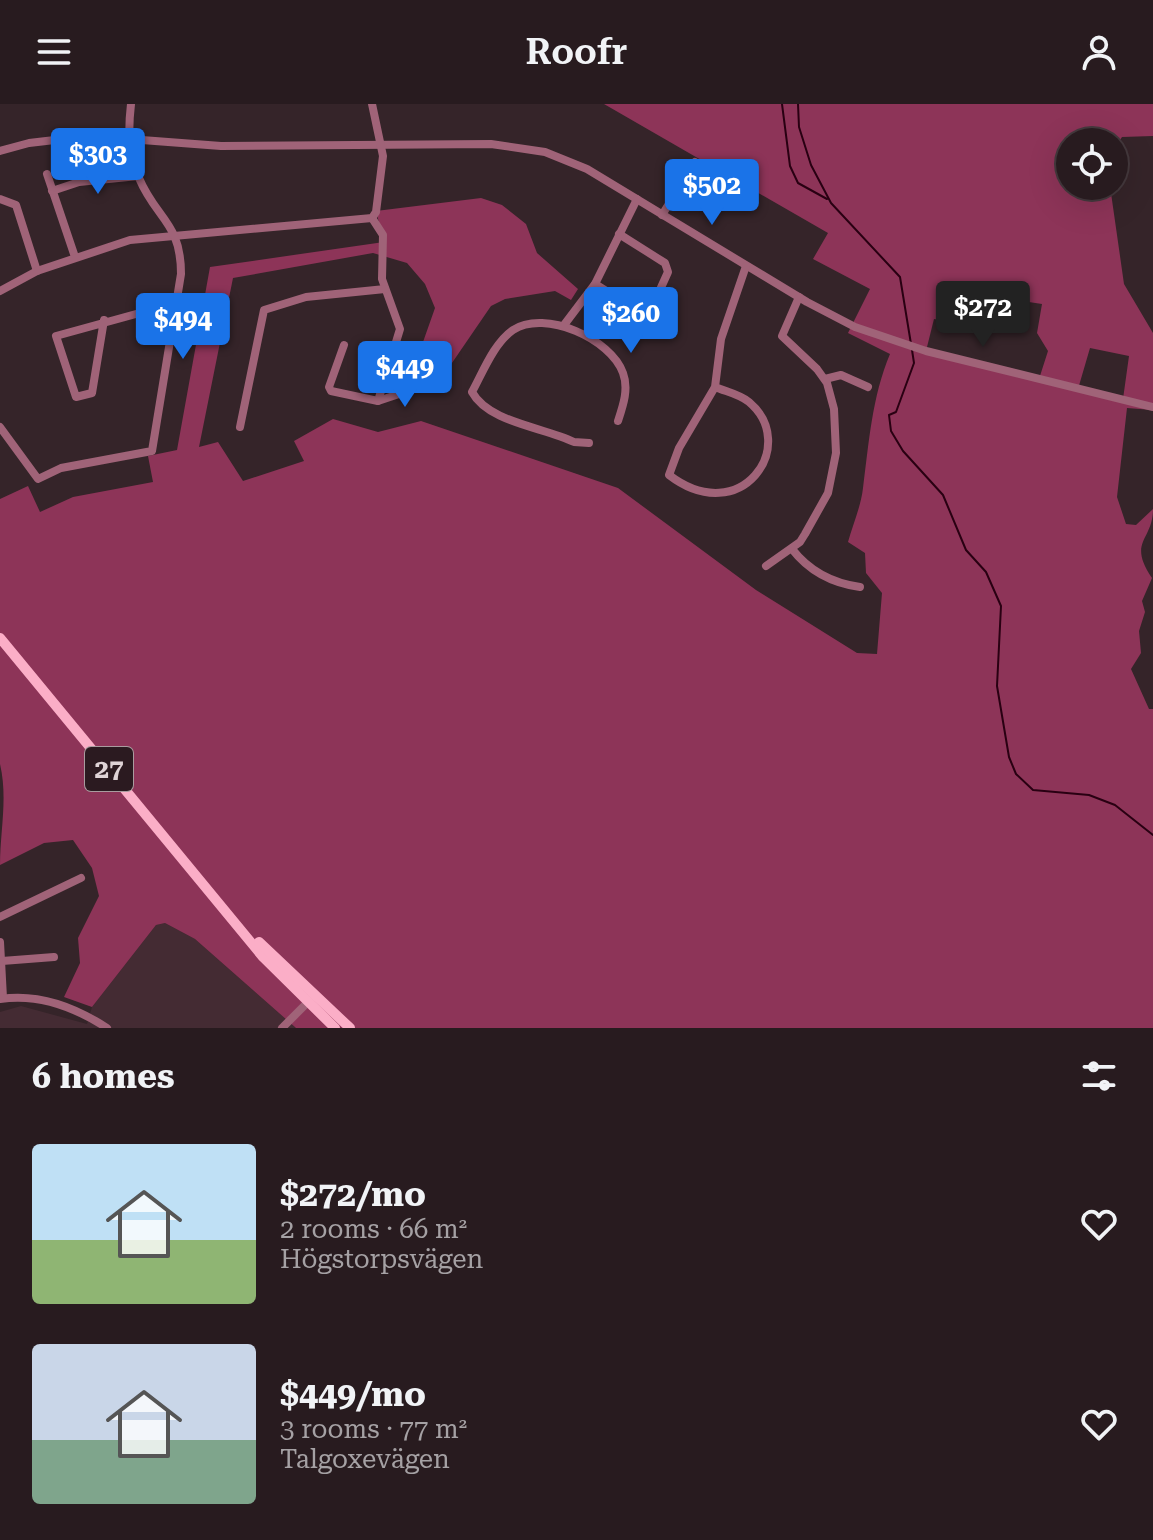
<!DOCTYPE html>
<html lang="en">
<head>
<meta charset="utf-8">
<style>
	body { margin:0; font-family:"Roboto Serif",serif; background:#34282c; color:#f1f3f6; height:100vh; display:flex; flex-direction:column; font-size:30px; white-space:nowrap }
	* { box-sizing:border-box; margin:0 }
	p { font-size:26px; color:#a5a1a4 }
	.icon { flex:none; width:44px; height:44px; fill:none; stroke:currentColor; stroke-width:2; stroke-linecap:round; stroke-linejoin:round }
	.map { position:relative; height:924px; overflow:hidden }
	.sheet { display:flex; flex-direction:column; background:#281b1f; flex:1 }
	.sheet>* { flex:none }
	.controls { position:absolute; left:1056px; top:24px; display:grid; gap:16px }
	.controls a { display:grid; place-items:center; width:72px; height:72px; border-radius:50%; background:#281b1f; box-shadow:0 8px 32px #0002,0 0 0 2px #44393d; font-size:40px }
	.price { position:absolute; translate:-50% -68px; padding:0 18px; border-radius:8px; background:#1a73e8; color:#fff; font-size:26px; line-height:52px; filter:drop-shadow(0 2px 4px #0008) }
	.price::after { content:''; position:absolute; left:50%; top:48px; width:24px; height:18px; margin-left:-12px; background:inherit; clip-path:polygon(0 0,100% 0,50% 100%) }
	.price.current { background:#222; color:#fff }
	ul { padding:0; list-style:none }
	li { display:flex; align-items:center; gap:24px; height:200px; padding:0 32px }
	li span { display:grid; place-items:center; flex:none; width:224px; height:160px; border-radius:8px; color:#555 }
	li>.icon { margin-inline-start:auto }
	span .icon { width:96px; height:96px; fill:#fffc; stroke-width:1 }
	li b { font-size:34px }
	h2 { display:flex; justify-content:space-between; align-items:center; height:96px; padding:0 32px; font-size:34px }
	header { display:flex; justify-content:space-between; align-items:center; height:104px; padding:0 32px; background:#281b1f; font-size:36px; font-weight:600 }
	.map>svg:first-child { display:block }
	.built { fill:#442b33 }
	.forest { fill:#8d3458; fill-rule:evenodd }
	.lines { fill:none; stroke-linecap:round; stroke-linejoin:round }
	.stream { stroke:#290012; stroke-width:2 }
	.minor { stroke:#a06378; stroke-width:8 }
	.major { stroke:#fbaec7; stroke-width:10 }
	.labels { text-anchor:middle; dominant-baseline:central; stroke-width:6; stroke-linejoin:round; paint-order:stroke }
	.shield { fill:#2b1a20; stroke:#a99c9f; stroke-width:2 }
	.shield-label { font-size:26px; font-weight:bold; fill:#dfd3d6 }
</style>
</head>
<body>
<header><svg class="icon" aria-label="menu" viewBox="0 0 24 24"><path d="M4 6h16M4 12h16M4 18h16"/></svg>Roofr<svg class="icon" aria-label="person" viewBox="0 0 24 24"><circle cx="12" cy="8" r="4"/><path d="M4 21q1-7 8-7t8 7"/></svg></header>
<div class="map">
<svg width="1153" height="924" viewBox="0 0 1153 924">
	<rect width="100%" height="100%" fill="#352429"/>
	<polygon class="built" points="165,819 195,835 296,924 0,924 0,908 21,902 87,920 92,903 156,821"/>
	<path class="forest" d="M604,0H1153V32L1122,33L1114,45V38H1070V82H1110L1124,180L1153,229V306L1127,304L1117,393L1126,420L1136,421L1153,405C1153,437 1127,437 1152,474L1142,497L1145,508L1139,527L1141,549L1131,565L1149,605H1153V924H296L195,835L165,819L156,821L92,903L64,893L80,859L78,834L99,792L92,764L73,736L44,739L0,761C0,727 8,694 0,660V395L28,382L40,408L73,393L153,378L148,352L177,346L210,163L384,138L376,107L481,94L502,101L526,120L537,149L578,185L571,196L555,187L505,195L491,202L441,275L411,272L435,204L425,180L407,159L373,149L233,174L199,343L218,338L243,377L304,357L294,337L333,315L378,328L421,317L618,384L756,486L857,549L877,550L882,489L866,469L865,449L848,438C853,420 861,402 863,384C869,338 872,293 890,250L848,229L870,185L813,155L828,129ZM975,197L991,198L994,212L1005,224L1012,219V204L1022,197L1042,200L1037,229L1048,247L1039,275L926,247L934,215L970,221ZM1090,244L1129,252L1123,295L1078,285Z"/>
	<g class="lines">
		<g class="stream">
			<polyline points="782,0 790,62 798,79 827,95"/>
			<polyline points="798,0 799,23 811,61 831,99 900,173 911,240"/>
			<polyline points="912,246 914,259 896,308 889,311 891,327 903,347 943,391 966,446 986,468 1001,502 997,582 1009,653 1016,670 1033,686 1089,691 1115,701 1153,731"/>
		</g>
		<g class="minor">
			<polyline points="0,47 29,39 89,32 221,42 491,40 545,48 587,65 807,198 855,223 926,247 1153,303"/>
			<polyline points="47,70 75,153"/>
			<polyline points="52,87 79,78 138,72"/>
			<polyline points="0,95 16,101 37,167"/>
			<polyline points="662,111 695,58"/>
			<polyline points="595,180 643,210 650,208 668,168 665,159 619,130"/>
			<polyline points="0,187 37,167 130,136 372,114 376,108 383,52 372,0"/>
			<polyline points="104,216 92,289 76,293 56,232 176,199"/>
			<polyline points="564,221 595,180 637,95"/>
			<polyline points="344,241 329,283 331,287 378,297 400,225 382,175 383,131 372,114"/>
			<polyline points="825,275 841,271 868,283"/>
			<path d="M715,283C727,288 739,290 749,298C800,341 741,426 669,371L679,344L715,283L721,235L746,162"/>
			<polyline points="378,297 423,282"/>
			<path d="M0,323L38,375L61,364L152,347L181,170C181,118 156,115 139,74C128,50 128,26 131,0"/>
			<polyline points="240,323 264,206 306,193 385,185"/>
			<path d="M589,339L574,338C544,323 489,319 472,288C483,268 494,239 513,226C545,205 611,235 623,269C629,285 623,302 618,317"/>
			<path d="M792,445C809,467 831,479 860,483"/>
			<polyline points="766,462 800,438 805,430 828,389 836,349 834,305 827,279 817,265 782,232 799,193"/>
			<polyline points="0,813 81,774"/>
			<polyline points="0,838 3,894"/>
			<polyline points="2,857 54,853"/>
			<path d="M0,895C39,889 75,903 107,924"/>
			<polyline points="282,924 313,893"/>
		</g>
		<g class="major">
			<polyline points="0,534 263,853 335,924"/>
			<polyline points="259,838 350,924"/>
		</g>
	</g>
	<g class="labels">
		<rect class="shield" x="85" y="643" width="48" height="44" rx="6"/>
		<g class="shield-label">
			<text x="109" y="665">27</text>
		</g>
	</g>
</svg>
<div class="controls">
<a><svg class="icon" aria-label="locate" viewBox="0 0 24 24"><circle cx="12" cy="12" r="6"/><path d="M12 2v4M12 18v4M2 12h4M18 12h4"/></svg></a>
</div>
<b class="price" style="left:98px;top:92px">$303</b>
<b class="price" style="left:712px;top:123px">$502</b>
<b class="price current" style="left:983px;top:245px">$272</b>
<b class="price" style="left:631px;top:251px">$260</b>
<b class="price" style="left:183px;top:257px">$494</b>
<b class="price" style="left:405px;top:305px">$449</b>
</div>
<section class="sheet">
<h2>6 homes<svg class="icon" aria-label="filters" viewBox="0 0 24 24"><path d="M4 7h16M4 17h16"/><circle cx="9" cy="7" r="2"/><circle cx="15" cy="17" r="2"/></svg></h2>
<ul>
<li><span style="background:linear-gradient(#bfe0f5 60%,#8fb573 0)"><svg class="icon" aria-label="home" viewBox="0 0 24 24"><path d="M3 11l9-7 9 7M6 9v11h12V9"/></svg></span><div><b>$272/mo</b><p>2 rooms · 66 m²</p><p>Högstorpsvägen</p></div><svg class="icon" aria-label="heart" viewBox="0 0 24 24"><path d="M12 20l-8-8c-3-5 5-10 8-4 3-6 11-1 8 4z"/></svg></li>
<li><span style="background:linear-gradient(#c9d6e8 60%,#7fa58c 0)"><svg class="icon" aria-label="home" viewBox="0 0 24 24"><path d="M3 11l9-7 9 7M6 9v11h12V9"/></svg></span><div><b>$449/mo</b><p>3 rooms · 77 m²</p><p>Talgoxevägen</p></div><svg class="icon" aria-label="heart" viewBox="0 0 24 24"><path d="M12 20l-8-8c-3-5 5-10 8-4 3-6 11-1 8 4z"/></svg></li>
</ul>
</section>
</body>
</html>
